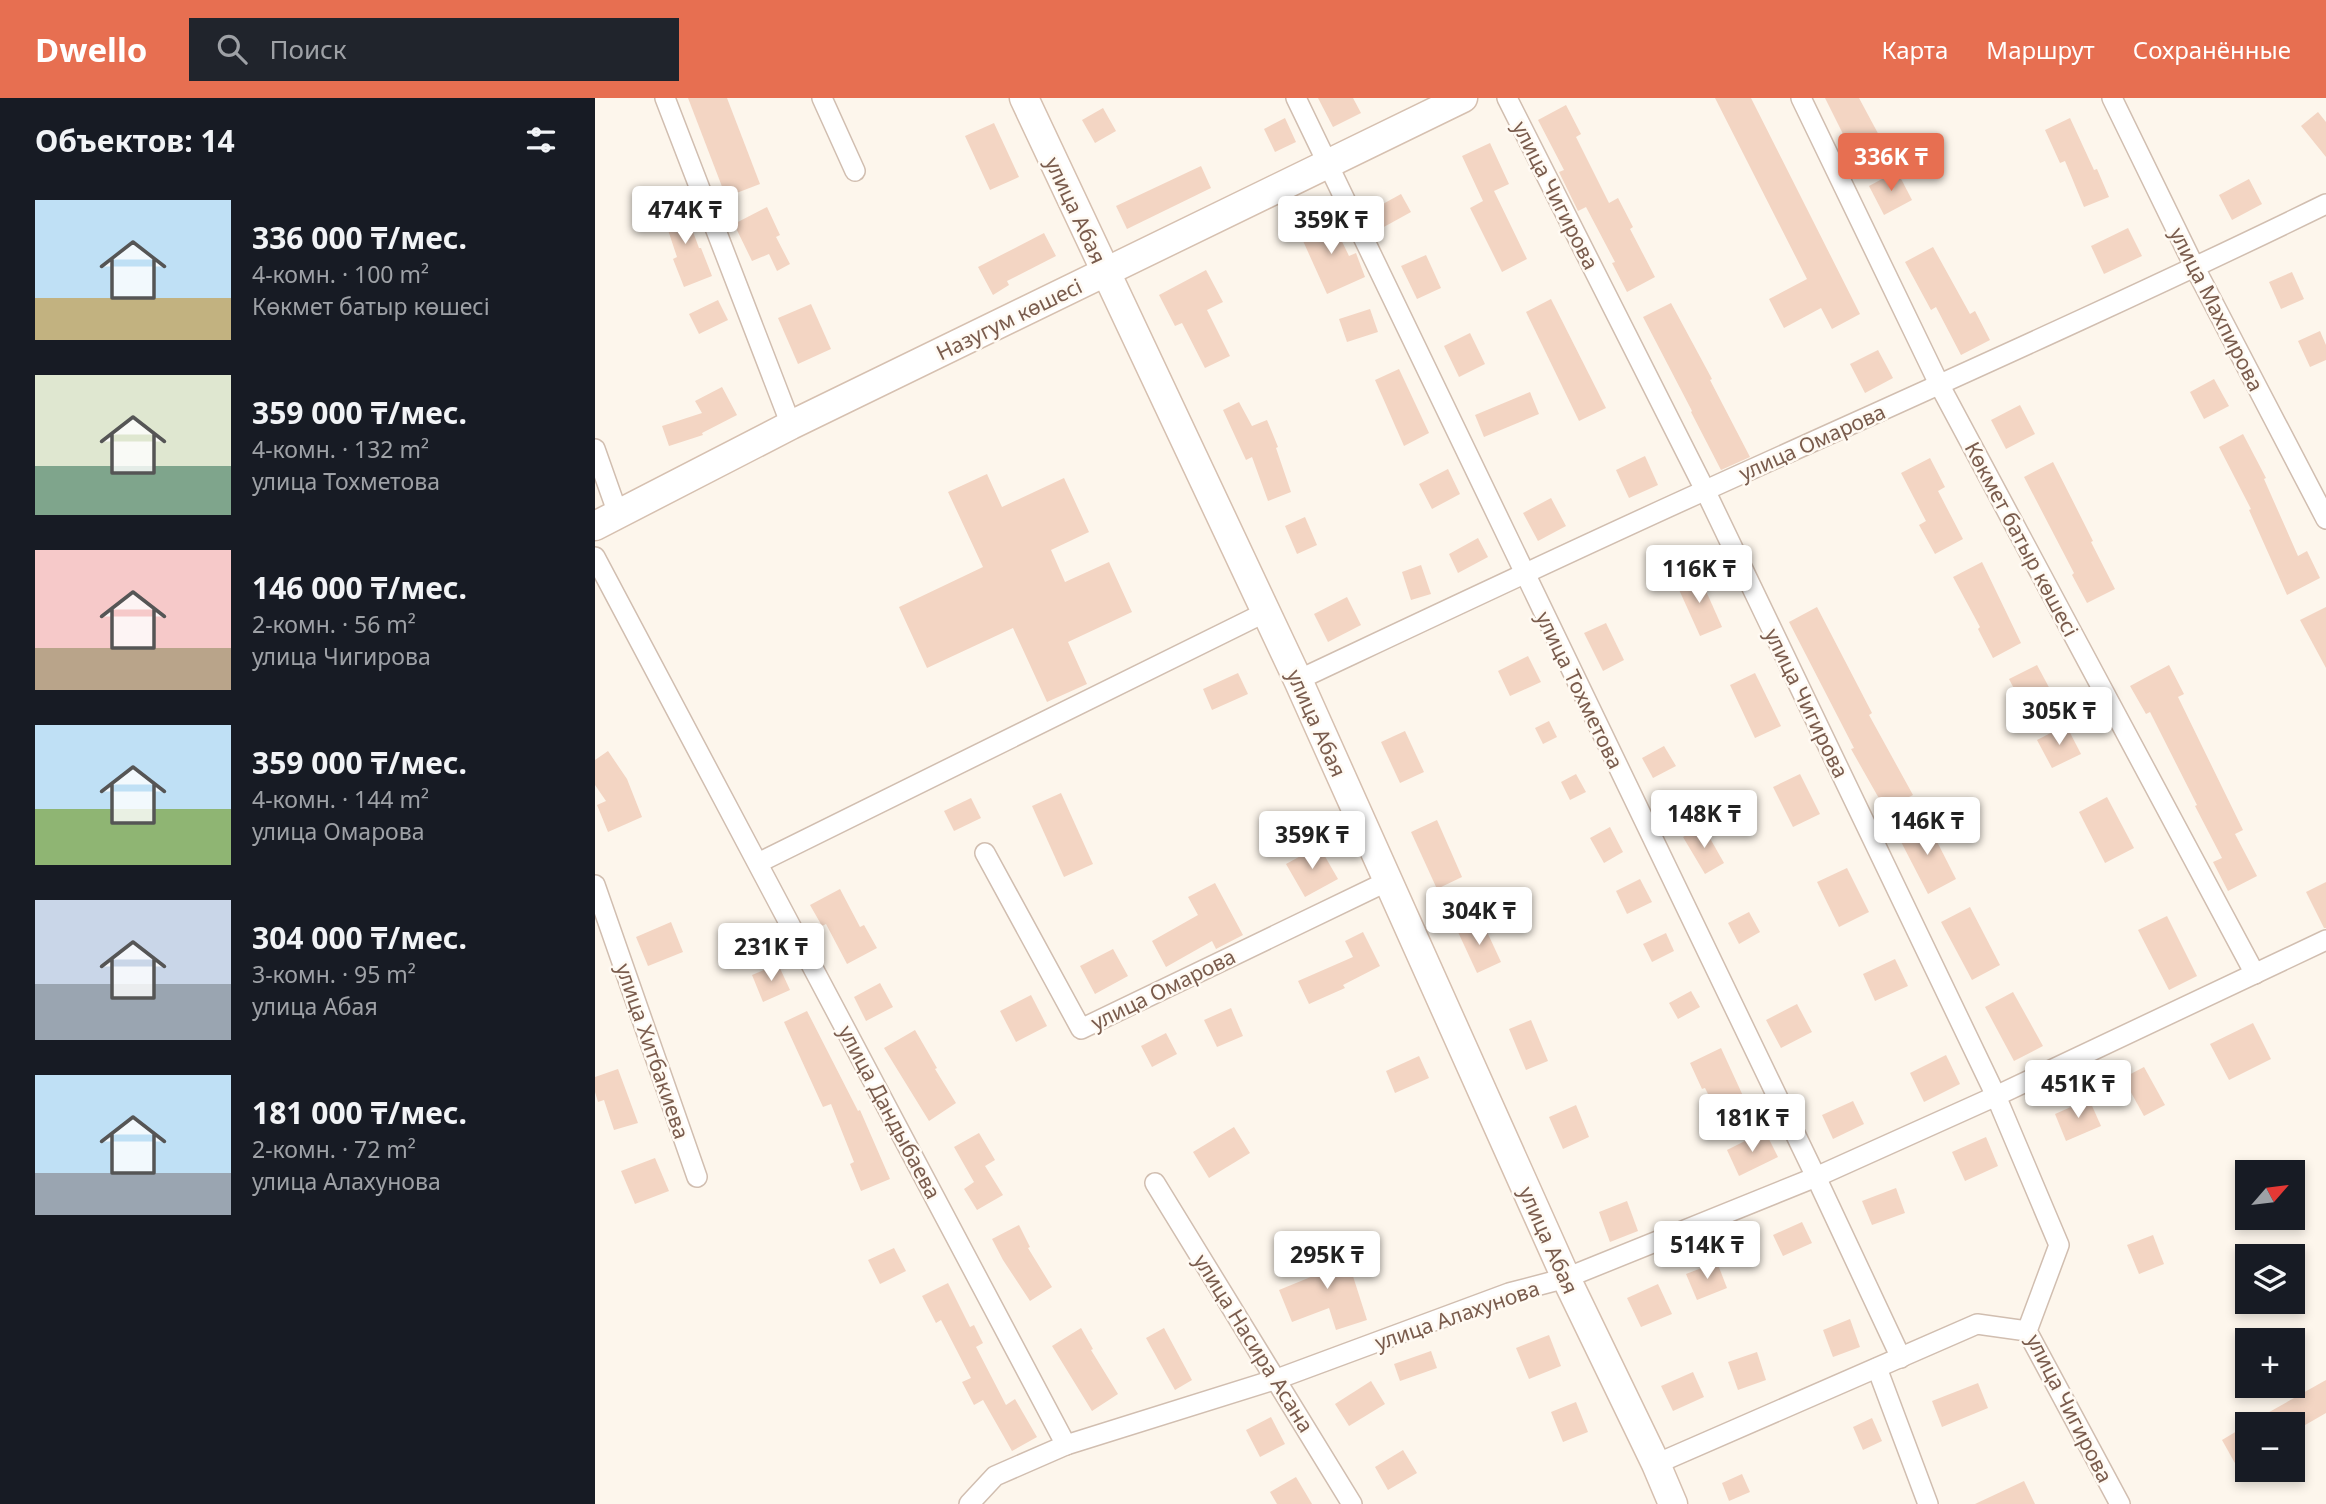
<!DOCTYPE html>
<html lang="ru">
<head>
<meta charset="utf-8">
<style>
	body { margin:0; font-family:"Noto Sans",sans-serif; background:#20242c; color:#f1f3f6; height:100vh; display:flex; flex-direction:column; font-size:26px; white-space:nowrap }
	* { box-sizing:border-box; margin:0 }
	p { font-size:23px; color:#9ea1a6 }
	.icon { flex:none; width:38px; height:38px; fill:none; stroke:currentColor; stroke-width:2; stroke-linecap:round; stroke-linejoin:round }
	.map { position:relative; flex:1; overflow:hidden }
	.sheet { display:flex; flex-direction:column; background:#171b24; width:595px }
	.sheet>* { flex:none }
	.needle { width:46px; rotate:62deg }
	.buttons { position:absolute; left:1640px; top:1062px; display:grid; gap:14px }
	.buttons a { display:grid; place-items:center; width:70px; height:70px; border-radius:0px; background:#171b24; box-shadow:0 4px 10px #0003; font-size:35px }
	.price { position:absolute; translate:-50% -60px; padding:0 16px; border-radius:7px; background:#fff; color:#222; font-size:23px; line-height:46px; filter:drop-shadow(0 2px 4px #0008) }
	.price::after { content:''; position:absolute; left:50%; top:42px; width:21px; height:16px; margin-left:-10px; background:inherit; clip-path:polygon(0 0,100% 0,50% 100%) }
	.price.on { background:#e76f51; color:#fff }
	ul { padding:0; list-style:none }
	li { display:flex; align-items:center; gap:21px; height:175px; padding:0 35px }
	li span { display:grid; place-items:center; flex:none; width:196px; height:140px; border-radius:0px; color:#555 }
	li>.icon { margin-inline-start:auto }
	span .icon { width:84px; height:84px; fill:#fffc; stroke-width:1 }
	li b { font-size:30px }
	h2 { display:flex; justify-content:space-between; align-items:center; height:84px; padding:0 35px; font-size:30px }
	header { display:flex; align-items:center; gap:42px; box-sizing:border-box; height:98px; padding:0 35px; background:#e76f51; color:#fff }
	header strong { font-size:33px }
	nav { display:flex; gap:38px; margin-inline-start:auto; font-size:24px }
	.search { width:490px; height:63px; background:#20242c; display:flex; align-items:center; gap:18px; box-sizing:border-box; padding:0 24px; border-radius:0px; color:#9ea1a6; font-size:26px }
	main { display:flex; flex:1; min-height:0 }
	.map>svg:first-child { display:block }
	.building { fill:#f3d5c3 }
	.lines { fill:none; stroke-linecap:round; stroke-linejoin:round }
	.street-casing { stroke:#d1beb0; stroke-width:22 }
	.secondary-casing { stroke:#d6c0b0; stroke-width:31 }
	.street { stroke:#fff; stroke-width:19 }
	.secondary { stroke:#fff; stroke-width:28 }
	.labels { text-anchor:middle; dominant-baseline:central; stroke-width:5; stroke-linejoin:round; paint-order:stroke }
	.street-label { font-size:21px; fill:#7a5c4d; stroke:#fffaf3 }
</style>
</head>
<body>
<header>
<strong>Dwello</strong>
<div class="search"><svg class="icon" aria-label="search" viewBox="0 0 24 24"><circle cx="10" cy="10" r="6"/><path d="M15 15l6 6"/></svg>Поиск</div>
<nav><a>Карта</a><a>Маршрут</a><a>Сохранённые</a></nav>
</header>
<main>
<section class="sheet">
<h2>Объектов: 14<svg class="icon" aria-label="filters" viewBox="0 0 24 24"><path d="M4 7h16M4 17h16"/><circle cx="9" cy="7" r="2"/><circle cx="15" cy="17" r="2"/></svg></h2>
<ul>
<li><span style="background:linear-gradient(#bfe0f5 70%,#c2b280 0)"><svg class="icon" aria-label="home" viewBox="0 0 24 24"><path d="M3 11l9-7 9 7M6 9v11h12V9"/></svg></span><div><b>336 000 ₸/мес.</b><p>4-комн. · 100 m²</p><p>Көкмет батыр көшесі</p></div></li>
<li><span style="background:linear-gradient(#dfe7d0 65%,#7fa58c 0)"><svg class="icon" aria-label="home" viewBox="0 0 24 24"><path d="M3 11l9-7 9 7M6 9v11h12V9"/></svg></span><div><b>359 000 ₸/мес.</b><p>4-комн. · 132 m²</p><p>улица Тохметова</p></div></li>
<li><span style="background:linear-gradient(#f6c9c9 70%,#b9a48a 0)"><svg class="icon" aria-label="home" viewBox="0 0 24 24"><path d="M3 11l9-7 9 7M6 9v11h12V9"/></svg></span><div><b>146 000 ₸/мес.</b><p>2-комн. · 56 m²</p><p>улица Чигирова</p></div></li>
<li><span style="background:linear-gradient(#bfe0f5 60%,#8fb573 0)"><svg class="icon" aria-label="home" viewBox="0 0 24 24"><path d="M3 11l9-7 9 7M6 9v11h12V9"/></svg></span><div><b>359 000 ₸/мес.</b><p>4-комн. · 144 m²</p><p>улица Омарова</p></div></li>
<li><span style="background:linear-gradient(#c9d6e8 60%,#9aa5b1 0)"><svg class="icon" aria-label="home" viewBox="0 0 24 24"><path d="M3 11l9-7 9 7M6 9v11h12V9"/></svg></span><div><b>304 000 ₸/мес.</b><p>3-комн. · 95 m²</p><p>улица Абая</p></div></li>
<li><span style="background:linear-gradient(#bfe0f5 70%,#9aa5b1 0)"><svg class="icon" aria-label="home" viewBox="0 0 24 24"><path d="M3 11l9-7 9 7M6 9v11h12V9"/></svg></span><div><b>181 000 ₸/мес.</b><p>2-комн. · 72 m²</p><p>улица Алахунова</p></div></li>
</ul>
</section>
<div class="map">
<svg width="1731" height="1406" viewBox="0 0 1731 1406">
	<rect width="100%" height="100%" fill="#fdf6ec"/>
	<g class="building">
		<polygon points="93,0 132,0 165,86 131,99"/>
		<polygon points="723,0 758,0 766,15 738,29"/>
		<polygon points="1120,0 1156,0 1265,216 1237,231 1226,210 1189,230 1174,201 1212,181"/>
		<polygon points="1230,0 1264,0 1286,41 1258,56"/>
		<polygon points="971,7 986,36 981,39 1014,105 1023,100 1038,129 1035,131 1060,179 1032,194 1017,165 1020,164 991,109 983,113 964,74 969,72 943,22"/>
		<polygon points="508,10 521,33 500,45 487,22"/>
		<polygon points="1723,14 1731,24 1731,59 1706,28"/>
		<polygon points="690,20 701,44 680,54 669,31"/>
		<polygon points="1475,20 1499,72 1502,71 1514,99 1489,109 1470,63 1465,65 1450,32"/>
		<polygon points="399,25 424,79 395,92 370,38"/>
		<polygon points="895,45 914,86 899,93 932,161 907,174 875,110 888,103 867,58"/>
		<polygon points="606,68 616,90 532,131 521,108"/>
		<polygon points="1302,73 1317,102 1289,117 1274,88"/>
		<polygon points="1654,81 1667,106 1637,122 1624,97"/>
		<polygon points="806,96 816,114 787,130 777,112"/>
		<polygon points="87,104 104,150 106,150 117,178 89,189 78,161 82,159 66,111"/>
		<polygon points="172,109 185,137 181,139 195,166 182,173 174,156 157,163 139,126"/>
		<polygon points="735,119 754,158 761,155 770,179 732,196 704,134"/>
		<polygon points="1533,130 1547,158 1509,176 1496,148"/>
		<polygon points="449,135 461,158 412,183 414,187 398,197 383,169"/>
		<polygon points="1338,149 1375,216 1380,213 1395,242 1366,257 1341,209 1336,212 1310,164"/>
		<polygon points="831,157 846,190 822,201 806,168"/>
		<polygon points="611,172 628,204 612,212 635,258 610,270 587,225 580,228 564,197"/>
		<polygon points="1697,174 1709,201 1686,211 1674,184"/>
		<polygon points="956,201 1011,310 984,323 931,214"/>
		<polygon points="123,202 133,222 104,236 94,216"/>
		<polygon points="1076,205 1117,281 1115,282 1155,359 1126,372 1096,314 1097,313 1048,219"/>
		<polygon points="216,206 236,251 203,266 183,220"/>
		<polygon points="775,211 783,234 752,244 744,221"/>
		<polygon points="1725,233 1731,247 1731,262 1715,269 1703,243"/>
		<polygon points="875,235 890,266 864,279 849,248"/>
		<polygon points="1283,252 1298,280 1270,295 1255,266"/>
		<polygon points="804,271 834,335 809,348 780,282"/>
		<polygon points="1619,281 1634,308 1609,321 1595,294"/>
		<polygon points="127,289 142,317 107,335 108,337 74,348 67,328 107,315 100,303"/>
		<polygon points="935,294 944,316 889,339 880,317"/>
		<polygon points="644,304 657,328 672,322 683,349 681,350 696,394 673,403 657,359 651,362 628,312"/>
		<polygon points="1425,307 1440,336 1411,351 1396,322"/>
		<polygon points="1648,336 1671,380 1669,381 1703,458 1712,453 1725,480 1692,497 1654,412 1656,411 1624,349"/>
		<polygon points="1050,358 1063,387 1034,400 1021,372"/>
		<polygon points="1335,360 1350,389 1343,393 1368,441 1340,456 1324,427 1331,423 1306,375"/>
		<polygon points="1458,364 1498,443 1496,444 1520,491 1492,505 1477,477 1479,475 1429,379"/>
		<polygon points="853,371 865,396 837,411 824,386"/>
		<polygon points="392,376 407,409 469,380 494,434 456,452 470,484 514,464 537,514 473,544 492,586 452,604 418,530 332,570 304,509 388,469 353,394"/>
		<polygon points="956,400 971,428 943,443 928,415"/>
		<polygon points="710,419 722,447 702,456 690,428"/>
		<polygon points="883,440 893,459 863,475 854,456"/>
		<polygon points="1387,464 1426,545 1398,560 1383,531 1385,529 1358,479"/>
		<polygon points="826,467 836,496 816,502 807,474"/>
		<polygon points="1103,475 1127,529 1105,538 1081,485"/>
		<polygon points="752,499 766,527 733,544 719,516"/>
		<polygon points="1222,509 1277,615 1274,617 1318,697 1290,711 1256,651 1259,650 1194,524"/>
		<polygon points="1731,509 1731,570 1705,522"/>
		<polygon points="1011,525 1029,562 1008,573 989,535"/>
		<polygon points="933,558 946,584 915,598 903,573"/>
		<polygon points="1442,567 1457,595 1429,610 1414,581"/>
		<polygon points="1574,567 1589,596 1583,599 1648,732 1640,736 1662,778 1633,793 1618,764 1627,760 1600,708 1602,707 1555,614 1551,616 1535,588"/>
		<polygon points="643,575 653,596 617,612 608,591"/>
		<polygon points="1160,575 1186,628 1160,640 1135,587"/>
		<polygon points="954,623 962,639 948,646 940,630"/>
		<polygon points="1471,627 1486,656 1457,670 1442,642"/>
		<polygon points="810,633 829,674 805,685 786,644"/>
		<polygon points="1069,648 1081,668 1058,680 1047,660"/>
		<polygon points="13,653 32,681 47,719 13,734 2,707 11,703 0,687 0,662"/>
		<polygon points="981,676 991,694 975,702 966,684"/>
		<polygon points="1205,676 1225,716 1198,729 1178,689"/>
		<polygon points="466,695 498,766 469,779 437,708"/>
		<polygon points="1512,699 1539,750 1510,765 1484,714"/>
		<polygon points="376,700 386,720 359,733 349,713"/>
		<polygon points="842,722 867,779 842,791 816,734"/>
		<polygon points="1331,722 1361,781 1333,796 1302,736"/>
		<polygon points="1108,728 1129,765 1110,776 1088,739"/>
		<polygon points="1015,729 1028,754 1009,765 995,740"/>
		<polygon points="724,748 743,781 710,799 691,766"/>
		<polygon points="1252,770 1274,814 1244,829 1222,784"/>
		<polygon points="1045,781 1057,804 1032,816 1021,793"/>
		<polygon points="1731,784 1731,830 1729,830 1711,794"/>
		<polygon points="620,785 648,837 621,851 617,843 571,869 557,843 603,817 593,799"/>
		<polygon points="245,791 265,829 269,827 282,850 252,866 231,826 227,828 215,807"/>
		<polygon points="1375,809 1405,867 1377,882 1346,824"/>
		<polygon points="1154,814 1165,834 1144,846 1133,825"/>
		<polygon points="1572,818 1602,878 1574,892 1543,832"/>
		<polygon points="887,823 906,864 882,875 863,834"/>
		<polygon points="76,824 88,854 53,868 41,839"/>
		<polygon points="768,834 785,868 748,887 750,890 714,906 703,883 758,859 750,843"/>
		<polygon points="1071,835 1079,853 1057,864 1048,846"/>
		<polygon points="518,851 533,878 500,896 485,868"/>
		<polygon points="1300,861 1313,888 1280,903 1268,876"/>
		<polygon points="183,866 195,892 168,904 157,877"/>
		<polygon points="285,885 298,909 271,923 259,899"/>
		<polygon points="1096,893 1105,909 1083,921 1074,905"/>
		<polygon points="1418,894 1448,948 1419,963 1390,909"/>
		<polygon points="436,897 452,928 421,944 405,913"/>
		<polygon points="1202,906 1217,934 1186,950 1171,922"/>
		<polygon points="636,910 648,938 622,949 609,922"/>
		<polygon points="212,913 263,1013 265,1012 295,1081 266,1093 255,1066 259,1064 236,1006 228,1009 189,924"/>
		<polygon points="936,922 953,963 931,972 914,931"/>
		<polygon points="1658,925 1676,961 1634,982 1615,946"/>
		<polygon points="320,932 342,970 340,971 361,1005 334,1023 289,950"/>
		<polygon points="571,935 582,956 557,969 546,948"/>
		<polygon points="1126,950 1154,1011 1127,1024 1110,990 1107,991 1095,965"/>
		<polygon points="1351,957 1365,986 1329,1004 1315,975"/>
		<polygon points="824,958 834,980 800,995 791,973"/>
		<polygon points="1549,969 1570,1007 1549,1018 1528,980"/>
		<polygon points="23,971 43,1025 19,1032 9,1002 3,1004 0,994 0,979"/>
		<polygon points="1494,1001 1506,1028 1471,1043 1460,1016"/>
		<polygon points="1258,1003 1269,1026 1238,1041 1227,1017"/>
		<polygon points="981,1007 994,1039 968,1051 954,1019"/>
		<polygon points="639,1029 655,1055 614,1080 598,1054"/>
		<polygon points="1170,1033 1183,1059 1144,1078 1132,1052"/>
		<polygon points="384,1035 400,1062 390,1068 408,1097 382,1112 369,1091 379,1084 359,1049"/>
		<polygon points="1391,1039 1403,1068 1370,1083 1357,1054"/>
		<polygon points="60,1060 74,1093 40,1106 26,1073"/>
		<polygon points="1301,1090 1310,1115 1277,1127 1267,1103"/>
		<polygon points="1032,1103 1043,1133 1015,1144 1004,1114"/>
		<polygon points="1207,1124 1217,1145 1188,1158 1178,1137"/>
		<polygon points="424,1127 435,1149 433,1150 457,1189 435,1203 408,1162 397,1141"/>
		<polygon points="1558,1137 1569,1166 1544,1176 1532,1147"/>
		<polygon points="748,1147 772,1222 741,1232 734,1210 697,1224 684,1192 723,1176 717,1156"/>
		<polygon points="299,1150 311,1173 285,1186 273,1162"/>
		<polygon points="1122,1164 1132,1190 1102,1202 1091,1176"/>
		<polygon points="353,1185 375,1229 379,1227 388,1245 381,1249 411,1307 420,1301 442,1339 417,1353 388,1302 379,1307 367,1284 376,1280 346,1222 341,1225 327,1198"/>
		<polygon points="1063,1186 1077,1216 1046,1229 1032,1200"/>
		<polygon points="1255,1221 1265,1249 1238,1259 1228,1232"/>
		<polygon points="486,1230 498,1251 496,1252 523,1296 497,1313 457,1248"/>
		<polygon points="569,1230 597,1282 580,1292 551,1240"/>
		<polygon points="954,1237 966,1268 934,1281 921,1250"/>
		<polygon points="836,1253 842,1270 805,1283 799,1266"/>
		<polygon points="1162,1254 1171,1282 1143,1292 1133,1264"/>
		<polygon points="1098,1274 1109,1299 1078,1313 1066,1288"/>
		<polygon points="1731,1282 1731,1315 1698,1334 1698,1326 1653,1326"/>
		<polygon points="776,1283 790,1306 754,1328 740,1306"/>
		<polygon points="1383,1285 1393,1310 1347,1329 1337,1303"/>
		<polygon points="981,1304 993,1334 968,1344 956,1314"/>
		<polygon points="676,1319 690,1346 665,1359 651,1332"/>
		<polygon points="1277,1320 1287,1343 1268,1352 1258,1329"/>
		<polygon points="1652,1327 1652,1360 1641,1367 1627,1342"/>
		<polygon points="808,1352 822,1375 793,1392 780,1369"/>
		<polygon points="1147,1376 1155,1394 1134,1403 1127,1385"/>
		<polygon points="701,1379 717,1406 682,1406 675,1394"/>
		<polygon points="1429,1383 1440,1406 1380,1406"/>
	</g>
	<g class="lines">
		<defs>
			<g id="street">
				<polyline points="70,0 196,327"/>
				<polyline points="227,0 260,73"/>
				<polyline points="701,0 1221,1079 1306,1260"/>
				<polyline points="912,0 1110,392 1401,998 1464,1147 1432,1233 1525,1406"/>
				<polyline points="1206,0 1345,288 1660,876"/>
				<polyline points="1517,0 1600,170 1731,421"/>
				<polyline points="0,351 23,416"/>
				<polyline points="0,459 471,1347"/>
				<path d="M703,582C839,518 974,454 1111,392C1318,298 1526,206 1731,106"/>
				<polyline points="390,755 486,931 793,783"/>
				<polyline points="163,765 671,514"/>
				<polyline points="0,787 102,1079"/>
				<polyline points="560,1085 757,1406"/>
				<polyline points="1282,1270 1333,1406"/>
				<polyline points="1061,1366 1382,1226 1432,1233"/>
				<polyline points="374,1406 400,1378 471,1347 682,1281 914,1195 971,1180 1221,1079 1401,998 1731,842"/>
			</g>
			<g id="secondary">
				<polyline points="429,0 703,582 971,1180 1061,1366 1078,1406"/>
				<polyline points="0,428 196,327 868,0"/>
			</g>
		</defs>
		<use href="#street" class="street-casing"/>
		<use href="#secondary" class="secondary-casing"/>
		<use href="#street" class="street"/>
		<use href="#secondary" class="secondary"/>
	</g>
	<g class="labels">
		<g class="street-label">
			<text transform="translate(961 97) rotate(63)">улица Чигирова</text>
			<text transform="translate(481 112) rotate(65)">улица Абая</text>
			<text transform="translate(1622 211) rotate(63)">улица Махпирова</text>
			<text transform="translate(414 221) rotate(-26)">Назугум көшесі</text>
			<text transform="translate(1217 344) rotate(-24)">улица Омарова</text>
			<text transform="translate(1427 441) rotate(62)">Көкмет батыр көшесі</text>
			<text transform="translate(985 592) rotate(64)">улица Тохметова</text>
			<text transform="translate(1212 605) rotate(64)">улица Чигирова</text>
			<text transform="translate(722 625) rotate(66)">улица Абая</text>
			<text transform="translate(568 891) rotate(-26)">улица Омарова</text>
			<text transform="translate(58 953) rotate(71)">улица Хитбакиева</text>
			<text transform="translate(295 1014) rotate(62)">улица Дандыбаева</text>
			<text transform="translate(954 1142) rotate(66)">улица Абая</text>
			<text transform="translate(862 1217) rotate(-19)">улица Алахунова</text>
			<text transform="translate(659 1245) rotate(58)">улица Насира Асана</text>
			<text transform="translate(1475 1310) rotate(63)">улица Чигирова</text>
		</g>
	</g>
</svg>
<div class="buttons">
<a><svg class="needle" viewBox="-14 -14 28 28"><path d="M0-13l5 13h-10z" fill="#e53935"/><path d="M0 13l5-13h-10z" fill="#9ea1a6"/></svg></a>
<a><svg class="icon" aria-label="layers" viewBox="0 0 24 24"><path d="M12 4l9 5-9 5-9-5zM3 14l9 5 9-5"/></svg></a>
<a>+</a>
<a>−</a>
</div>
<b class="price on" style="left:1296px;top:95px">336K ₸</b>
<b class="price" style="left:90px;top:148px">474K ₸</b>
<b class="price" style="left:736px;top:158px">359K ₸</b>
<b class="price" style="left:1104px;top:507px">116K ₸</b>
<b class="price" style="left:1464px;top:649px">305K ₸</b>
<b class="price" style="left:1109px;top:752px">148K ₸</b>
<b class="price" style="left:1332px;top:759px">146K ₸</b>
<b class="price" style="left:717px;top:773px">359K ₸</b>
<b class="price" style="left:884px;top:849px">304K ₸</b>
<b class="price" style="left:176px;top:885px">231K ₸</b>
<b class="price" style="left:1483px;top:1022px">451K ₸</b>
<b class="price" style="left:1157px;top:1056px">181K ₸</b>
<b class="price" style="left:1112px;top:1183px">514K ₸</b>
<b class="price" style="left:732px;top:1193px">295K ₸</b>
</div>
</main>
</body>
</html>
